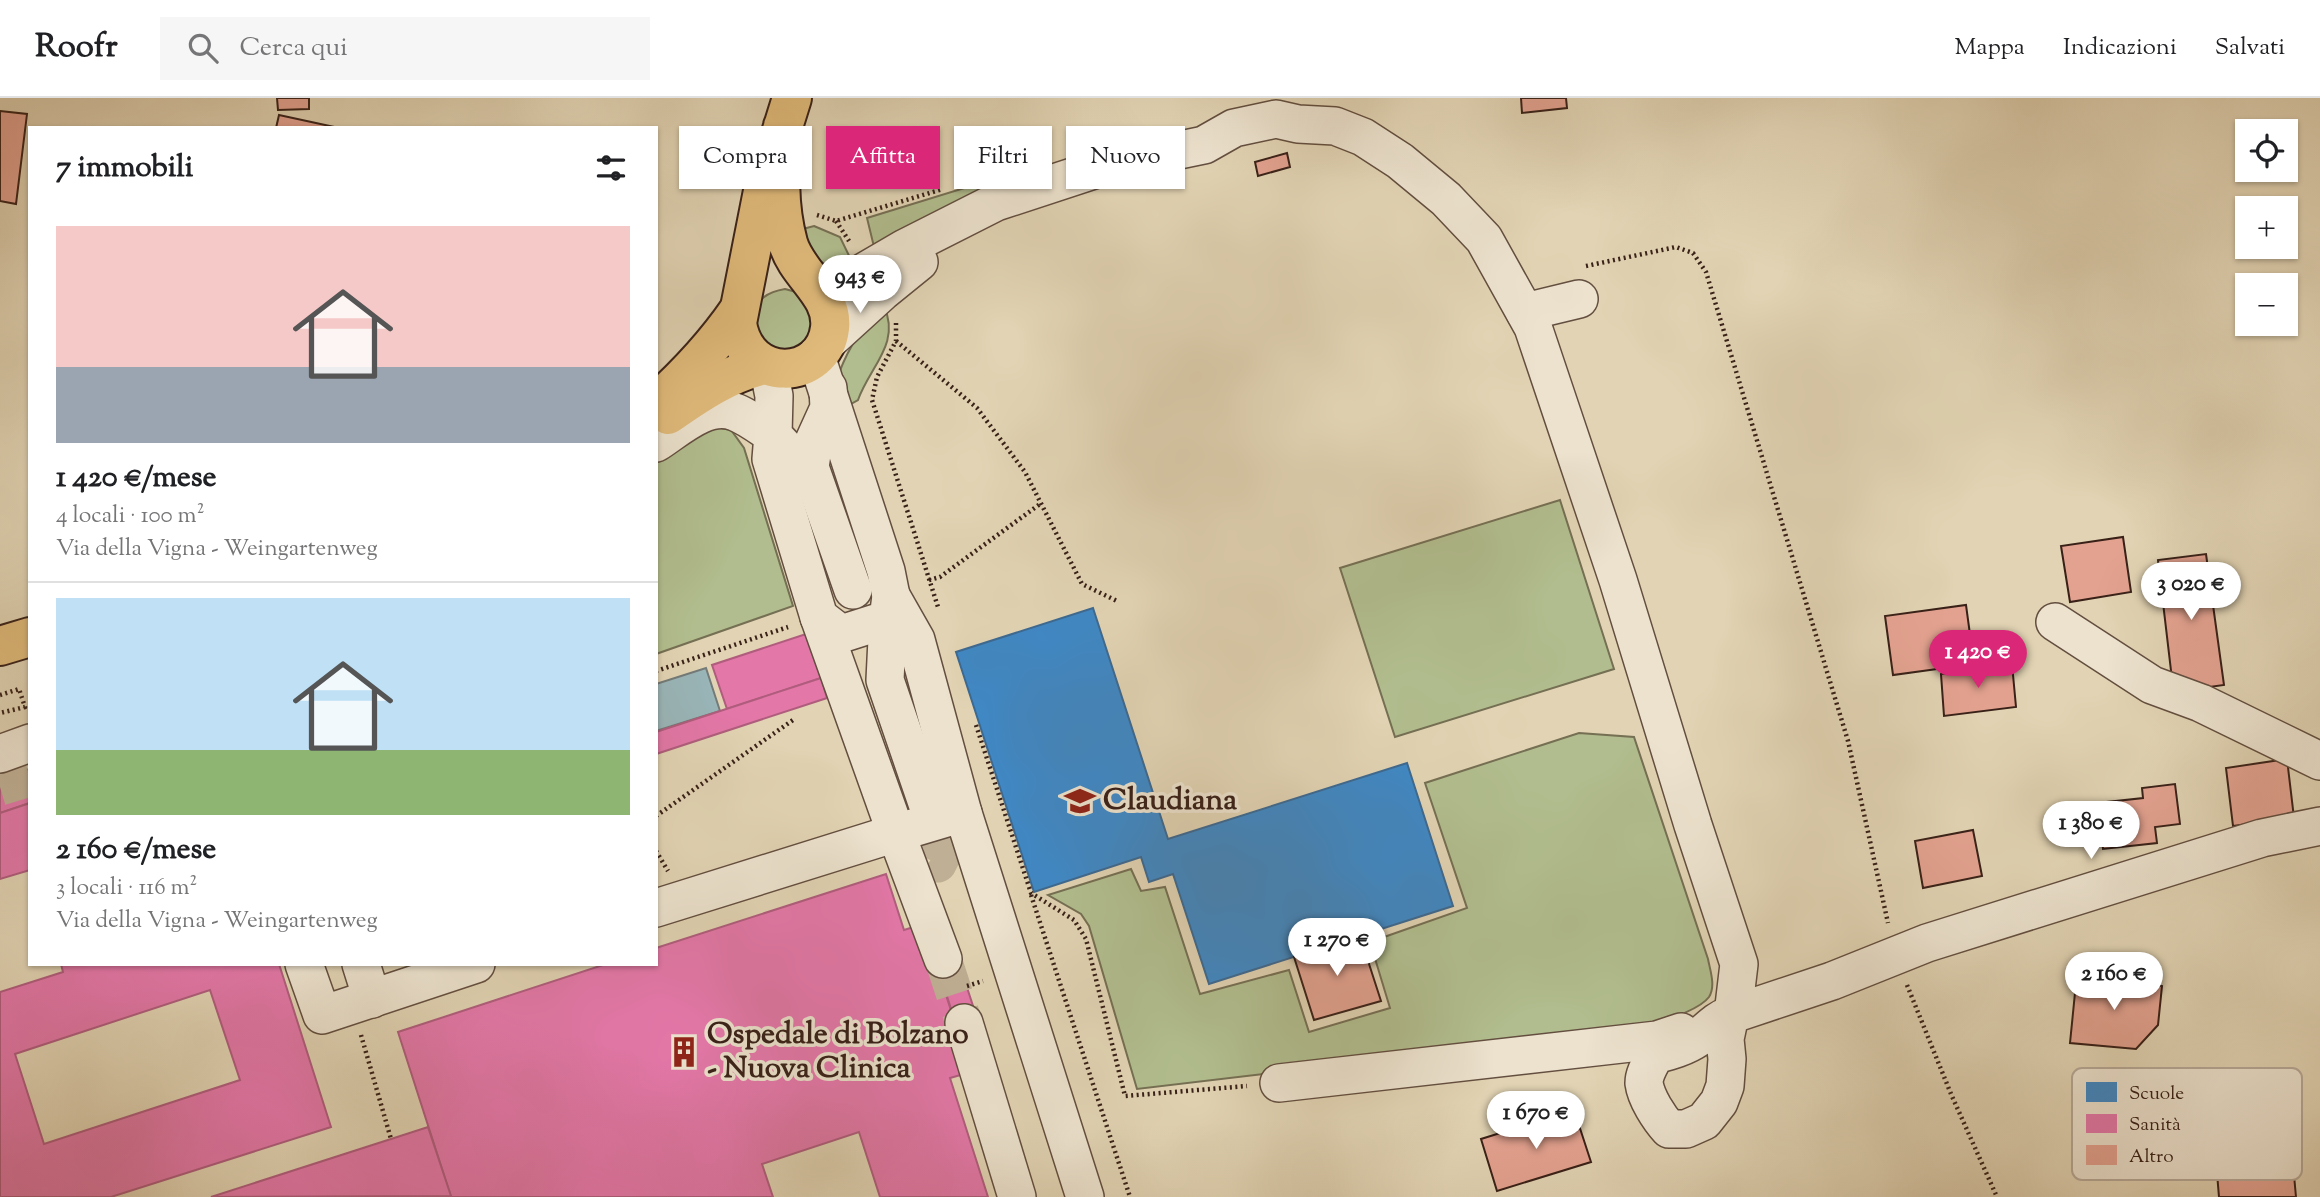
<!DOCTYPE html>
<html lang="it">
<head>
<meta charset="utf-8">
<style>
	body { margin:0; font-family:"Sorts Mill Goudy",serif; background:#f6f6f6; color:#202124; height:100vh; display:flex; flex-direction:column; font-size:26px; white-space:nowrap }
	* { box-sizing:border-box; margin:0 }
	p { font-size:23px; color:#757577 }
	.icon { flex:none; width:38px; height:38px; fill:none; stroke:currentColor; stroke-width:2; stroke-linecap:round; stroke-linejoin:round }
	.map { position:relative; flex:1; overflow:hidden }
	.sheet { position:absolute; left:28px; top:28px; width:630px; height:840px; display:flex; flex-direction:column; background:#fff; border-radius:0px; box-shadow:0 2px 5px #0004 }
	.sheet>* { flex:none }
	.hud { position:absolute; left:679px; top:28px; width:665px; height:63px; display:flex; gap:14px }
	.fabs { position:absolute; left:2235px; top:21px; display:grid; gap:14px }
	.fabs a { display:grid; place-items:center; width:63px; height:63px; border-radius:0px; background:#fff; box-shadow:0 2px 5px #0004; font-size:35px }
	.price { position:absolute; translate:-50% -60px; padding:0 16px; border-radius:24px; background:#fff; color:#222; font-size:23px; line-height:46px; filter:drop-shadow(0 2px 4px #0008) }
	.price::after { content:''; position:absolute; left:50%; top:42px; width:21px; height:16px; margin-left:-10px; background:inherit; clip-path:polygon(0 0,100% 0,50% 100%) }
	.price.on { background:#db2777; color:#fff }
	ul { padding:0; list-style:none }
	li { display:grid; align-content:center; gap:14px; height:371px; padding:0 28px }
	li+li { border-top:2px solid #e0e0e0 }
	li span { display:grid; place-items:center; height:217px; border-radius:0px; color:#555 }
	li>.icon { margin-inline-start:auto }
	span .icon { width:126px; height:126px; fill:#fffc; stroke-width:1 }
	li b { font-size:30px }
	h2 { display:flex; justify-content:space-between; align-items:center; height:84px; padding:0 28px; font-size:30px }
	.tag { padding:0 24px; border-radius:0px; background:#fff; box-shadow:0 2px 5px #0004; font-size:24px; line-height:63px }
	.tag.on { background:#db2777; color:#fff }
	header { display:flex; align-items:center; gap:42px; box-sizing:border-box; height:98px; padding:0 35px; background:#fff; border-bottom:2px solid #e0e0e0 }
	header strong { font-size:33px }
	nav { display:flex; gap:38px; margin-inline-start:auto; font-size:24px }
	.search { width:490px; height:63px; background:#f6f6f6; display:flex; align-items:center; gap:18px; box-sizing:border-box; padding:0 24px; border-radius:0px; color:#757577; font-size:26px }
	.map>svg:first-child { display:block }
	.green { fill:#b1bd8e; stroke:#756f53; stroke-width:2 }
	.water { fill:#99b5b8; stroke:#737a78; stroke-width:2 }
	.schools { fill:#3f88c5; stroke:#3d6991; stroke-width:2 }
	.health { fill:#e377a8; stroke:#b05d7d; stroke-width:2; fill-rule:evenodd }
	.building { fill:#e3a290; stroke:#392118; stroke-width:2 }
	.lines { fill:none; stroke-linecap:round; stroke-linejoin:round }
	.minor-tunnel { stroke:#bfaf94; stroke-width:37; stroke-dasharray:37 18; stroke-linecap:butt }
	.minor-casing { stroke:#634e3f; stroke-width:40 }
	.major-casing { stroke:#392118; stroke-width:42 }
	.path { stroke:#392118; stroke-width:4.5; stroke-dasharray:2 3.5; stroke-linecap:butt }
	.minor { stroke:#ece2ce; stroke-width:37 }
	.major { stroke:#e0ba7a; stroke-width:38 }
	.labels { text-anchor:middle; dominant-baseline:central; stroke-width:7; stroke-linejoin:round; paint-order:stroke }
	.poi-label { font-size:30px; font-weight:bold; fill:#392118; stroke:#ece2ce; text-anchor:start }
	.key { fill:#ece2ce; stroke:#b6a897; stroke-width:2 }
	.key-label { font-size:19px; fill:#392118 }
</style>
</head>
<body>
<header>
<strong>Roofr</strong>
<div class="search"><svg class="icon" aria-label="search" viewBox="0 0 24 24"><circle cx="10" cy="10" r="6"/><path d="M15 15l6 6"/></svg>Cerca qui</div>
<nav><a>Mappa</a><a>Indicazioni</a><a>Salvati</a></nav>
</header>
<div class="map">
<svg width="2320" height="1099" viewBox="0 0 2320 1099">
	<rect width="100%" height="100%" fill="#e1d3b3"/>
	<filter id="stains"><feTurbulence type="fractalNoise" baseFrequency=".00286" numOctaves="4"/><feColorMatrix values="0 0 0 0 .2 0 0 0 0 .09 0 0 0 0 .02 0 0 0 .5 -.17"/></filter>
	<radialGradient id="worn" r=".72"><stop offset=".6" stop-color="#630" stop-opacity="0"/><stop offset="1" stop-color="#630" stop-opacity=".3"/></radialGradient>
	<g class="green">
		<polygon points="987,83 988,91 876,157 867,120"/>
		<path d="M814,128L840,139L854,168C818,173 815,160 799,132Z"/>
		<path d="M785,191L796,194L816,220L805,250L766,254L751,217C758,201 767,194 785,191Z"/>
		<path d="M884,208C901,246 870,268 858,302L849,307L839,275C851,244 861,232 884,208Z"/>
		<polygon points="715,329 731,332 744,350 793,508 656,556 656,360"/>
		<polygon points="1560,402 1614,571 1395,639 1340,470"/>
		<path d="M1579,635L1634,639L1708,861C1710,872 1716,888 1709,899C1698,914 1655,925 1637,932L1137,991L1089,828L1081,816L1048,797L1131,771L1141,793L1165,789L1200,896L1289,872L1309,934L1390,910L1370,844L1467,810L1425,685Z"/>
	</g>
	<polygon class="water" points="706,570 720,613 656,633 656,586"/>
	<polygon class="schools" points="1093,510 1168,741 1407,665 1453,808 1209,886 1173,776 1149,784 1141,759 1034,794 956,554"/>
	<g class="health">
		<polygon points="806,536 821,580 727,611 712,567"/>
		<polygon points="821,580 827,600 656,656 656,634"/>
		<polygon points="30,671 30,705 0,715 0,681"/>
		<polygon points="30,705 30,772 0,781 0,715"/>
		<polygon points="886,776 904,832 923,826 971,974 950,980 988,1099 880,1099 859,1034 762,1066 773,1099 451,1099 398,934 606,866 656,866 656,850"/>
		<polygon points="956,856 977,920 956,927 936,863"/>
		<path d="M61,866H279L331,1029L111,1099H0V894L63,874ZM210,892L240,982L44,1046L15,956Z"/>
		<polygon points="428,1029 451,1098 211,1099 391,1041"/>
	</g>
	<g class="building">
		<polygon points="277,0 309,0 309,11 278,12"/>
		<polygon points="1521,0 1566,0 1567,10 1522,15"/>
		<polygon points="0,13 27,16 16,106 0,103"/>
		<polygon points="279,17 339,30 276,30"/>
		<polygon points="1287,55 1290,69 1258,78 1255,64"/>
		<polygon points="2123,439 2131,494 2070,504 2061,448"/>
		<polygon points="2206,456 2224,587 2195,591 2172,581 2158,462"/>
		<polygon points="1966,507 1974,566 1893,577 1885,518"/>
		<polygon points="2012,566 2016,609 1944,618 1941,576"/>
		<polygon points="2287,661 2294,720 2233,728 2226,670"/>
		<polygon points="2175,686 2180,726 2155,729 2157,745 2103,751 2098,705 2143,700 2142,690"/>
		<polygon points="1973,732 1982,778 1923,790 1915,743"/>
		<polygon points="1360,838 1381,903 1314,922 1294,859"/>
		<polygon points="2077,875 2162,888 2158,927 2136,951 2070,945"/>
		<polygon points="1574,1012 1591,1064 1497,1093 1481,1041"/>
		<polygon points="2292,1055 2296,1099 2219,1099 2216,1063"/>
	</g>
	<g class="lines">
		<g class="minor-tunnel">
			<polyline points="0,689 30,680"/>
			<polyline points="912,711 926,758 938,766 944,754 927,705"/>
			<polyline points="943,861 964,925"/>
		</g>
		<defs>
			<g id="minor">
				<path d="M821,196L833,192L905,150L996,104L1112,66L1204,47L1234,30L1276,21L1298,26L1335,28L1363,39L1400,63L1446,101L1484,141L1533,229L1618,482L1693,727L1739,866L1734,908L1730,917L1725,941L1727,961L1725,988L1719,1004L1704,1023L1686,1031H1669C1659,1020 1646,1000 1644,985C1644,975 1651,965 1655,957C1670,953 1685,949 1698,940C1709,931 1716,922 1730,917L1832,883L1927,845L2262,740L2320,728"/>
				<polyline points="1525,214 1579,201"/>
				<polyline points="826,245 882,194 919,164"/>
				<polyline points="768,268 774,298 773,337 787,352"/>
				<polyline points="828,290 829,310 814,343 810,369 853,492"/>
				<path d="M656,345C678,331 707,303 735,314C748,319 761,329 773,337L771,361L819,519L841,536L888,521L891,498L886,473L816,258"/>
				<polyline points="891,498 916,542 963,715 1085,1099"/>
				<polyline points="819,519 896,735 963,715"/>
				<polyline points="888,521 885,582 927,705"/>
				<polyline points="2055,524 2152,587 2201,605 2320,663"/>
				<polyline points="0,656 30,645"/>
				<polyline points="656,810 896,735 943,861"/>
				<polyline points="304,866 322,917 476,866"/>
				<polyline points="361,866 372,901"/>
				<polyline points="964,925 1017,1099"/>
				<polyline points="1279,985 1657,942 1681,934"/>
			</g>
			<g id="major">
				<path d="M783,28C780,70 777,104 788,145C797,177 834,196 830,230C824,283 746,287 737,225L763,93L792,0"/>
				<path d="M656,305C688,276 715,247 739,212"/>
				<path d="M668,317C698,296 729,275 765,267"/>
				<polyline points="0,548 30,539"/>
			</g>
		</defs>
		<use href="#minor" class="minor-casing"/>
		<use href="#major" class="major-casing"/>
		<g class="path">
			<polyline points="817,117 836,123 943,91"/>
			<polyline points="836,123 851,146"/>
			<polyline points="1586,168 1676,149 1693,155 1706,174 1848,643 1888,825"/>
			<polyline points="896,225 896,243 877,279 872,302 938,509"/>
			<polyline points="896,243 977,310 1025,374 1082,486 1119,504"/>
			<polyline points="929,482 940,479 1040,406"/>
			<polyline points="656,573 788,529"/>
			<polyline points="0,597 19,591 25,609 0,615"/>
			<polyline points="976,627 1031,795 1074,822 1086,841 1125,998 1247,988"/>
			<polyline points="656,718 793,622"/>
			<polyline points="656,753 668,773"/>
			<polyline points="1031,797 1130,1099"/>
			<polyline points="1907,887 1951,996 1997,1099"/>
			<polyline points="967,888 983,883"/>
			<polyline points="361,937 391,1041"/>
		</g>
		<use href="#minor" class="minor"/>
		<use href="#major" class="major"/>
	</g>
	<defs>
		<symbol id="university-bare" viewBox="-9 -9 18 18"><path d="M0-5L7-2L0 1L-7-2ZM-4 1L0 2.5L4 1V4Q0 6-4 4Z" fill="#8f2418" stroke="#ece2ce" stroke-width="2.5" paint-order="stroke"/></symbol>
		<symbol id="building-bare" viewBox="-9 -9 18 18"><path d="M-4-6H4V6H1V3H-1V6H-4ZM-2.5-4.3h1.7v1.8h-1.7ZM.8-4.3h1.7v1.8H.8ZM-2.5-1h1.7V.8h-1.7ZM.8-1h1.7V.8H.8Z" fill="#8f2418" stroke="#ece2ce" stroke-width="2.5" paint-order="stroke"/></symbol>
	</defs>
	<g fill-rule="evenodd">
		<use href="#university-bare" x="1058" y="681" width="44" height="44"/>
		<use href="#building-bare" x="662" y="932" width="44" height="44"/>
	</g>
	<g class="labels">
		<g class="poi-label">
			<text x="1103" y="703">Claudiana</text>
			<text x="707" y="937">Ospedale di Bolzano<tspan x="707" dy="34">- Nuova Clinica</tspan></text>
		</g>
	</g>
	<rect x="2072" y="970" width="230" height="112" rx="10" class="key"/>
	<rect x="2086" y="984" width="31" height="20" fill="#3f88c5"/>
	<rect x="2086" y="1016" width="31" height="19" fill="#e377a8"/>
	<rect x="2086" y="1047" width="31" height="20" fill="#e3a290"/>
	<g class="key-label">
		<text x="2129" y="1001">Scuole</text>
		<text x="2129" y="1032">Sanità</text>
		<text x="2129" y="1064">Altro</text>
	</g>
	<rect width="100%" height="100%" filter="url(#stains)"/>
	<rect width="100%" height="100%" fill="url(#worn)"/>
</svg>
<div class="fabs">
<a><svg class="icon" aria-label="locate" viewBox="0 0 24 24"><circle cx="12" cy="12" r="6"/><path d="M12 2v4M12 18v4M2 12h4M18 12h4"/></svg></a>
<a>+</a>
<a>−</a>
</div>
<b class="price" style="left:860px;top:217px">943 €</b>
<b class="price" style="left:2191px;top:524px">3 020 €</b>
<b class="price on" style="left:1978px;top:592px">1 420 €</b>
<b class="price" style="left:2091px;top:763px">1 380 €</b>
<b class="price" style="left:1337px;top:880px">1 270 €</b>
<b class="price" style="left:2114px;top:914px">2 160 €</b>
<b class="price" style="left:1536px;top:1053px">1 670 €</b>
<div class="hud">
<a class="tag">Compra</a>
<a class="tag on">Affitta</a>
<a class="tag">Filtri</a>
<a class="tag">Nuovo</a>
</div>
<section class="sheet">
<h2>7 immobili<svg class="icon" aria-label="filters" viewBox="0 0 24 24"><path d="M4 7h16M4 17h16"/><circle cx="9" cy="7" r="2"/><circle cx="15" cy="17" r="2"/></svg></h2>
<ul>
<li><span style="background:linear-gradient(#f6c9c9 65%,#9aa5b1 0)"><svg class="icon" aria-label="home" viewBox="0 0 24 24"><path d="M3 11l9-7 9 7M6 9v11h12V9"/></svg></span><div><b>1 420 €/mese</b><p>4 locali · 100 m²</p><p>Via della Vigna - Weingartenweg</p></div></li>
<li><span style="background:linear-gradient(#bfe0f5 70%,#8fb573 0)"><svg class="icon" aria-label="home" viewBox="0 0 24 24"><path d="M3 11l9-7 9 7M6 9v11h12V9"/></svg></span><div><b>2 160 €/mese</b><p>3 locali · 116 m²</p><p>Via della Vigna - Weingartenweg</p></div></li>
</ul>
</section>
</div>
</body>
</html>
